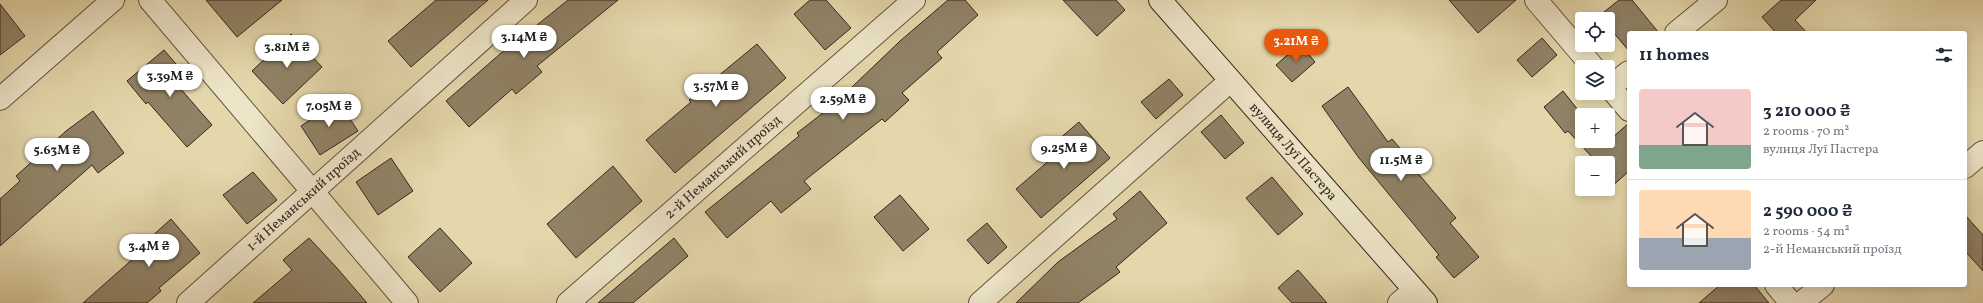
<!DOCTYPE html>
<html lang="en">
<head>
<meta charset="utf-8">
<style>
	body { margin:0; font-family:Vollkorn,serif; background:#f2f2f3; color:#1f2937; height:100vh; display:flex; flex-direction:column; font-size:15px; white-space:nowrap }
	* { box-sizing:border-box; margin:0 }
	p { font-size:13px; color:#747a83 }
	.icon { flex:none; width:22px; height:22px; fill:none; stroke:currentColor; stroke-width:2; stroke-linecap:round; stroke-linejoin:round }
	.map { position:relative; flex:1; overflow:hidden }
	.sheet { position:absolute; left:1627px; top:31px; width:340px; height:256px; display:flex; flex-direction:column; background:#fff; border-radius:4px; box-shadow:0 2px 10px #0003 }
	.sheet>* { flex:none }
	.fabs { position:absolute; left:1575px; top:12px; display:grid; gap:8px }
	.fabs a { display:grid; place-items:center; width:40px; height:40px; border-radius:4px; background:#fff; box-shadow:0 2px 10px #0003; font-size:20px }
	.price { position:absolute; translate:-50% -34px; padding:0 9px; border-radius:14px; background:#fff; color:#222; font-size:13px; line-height:26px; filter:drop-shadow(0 1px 2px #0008) }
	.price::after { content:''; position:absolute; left:50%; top:24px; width:12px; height:9px; margin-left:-6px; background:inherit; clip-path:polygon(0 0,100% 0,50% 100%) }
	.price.on { background:#ea580c; color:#fff }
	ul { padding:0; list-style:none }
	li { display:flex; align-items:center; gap:12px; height:100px; padding:0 12px }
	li+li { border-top:1px solid #e0e1e3 }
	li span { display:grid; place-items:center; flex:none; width:112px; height:80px; border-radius:4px; color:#555 }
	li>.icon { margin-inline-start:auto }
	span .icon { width:48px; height:48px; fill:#fffc; stroke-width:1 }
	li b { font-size:17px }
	h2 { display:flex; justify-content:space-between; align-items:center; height:48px; padding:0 12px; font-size:17px }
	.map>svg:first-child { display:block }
	.building { fill:#908266; stroke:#36261c }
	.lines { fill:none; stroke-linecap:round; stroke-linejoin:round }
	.street-casing { stroke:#625240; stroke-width:24 }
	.secondary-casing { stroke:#36261c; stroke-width:24 }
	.street { stroke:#ede5c8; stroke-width:22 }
	.secondary { stroke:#ede5c8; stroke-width:22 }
	.labels { text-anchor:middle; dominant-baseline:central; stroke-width:3; stroke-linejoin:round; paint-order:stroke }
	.street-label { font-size:14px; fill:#36261c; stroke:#ede5c8 }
</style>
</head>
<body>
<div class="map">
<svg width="1983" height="303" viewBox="0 0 1983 303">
	<rect width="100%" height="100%" fill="#e4d7ab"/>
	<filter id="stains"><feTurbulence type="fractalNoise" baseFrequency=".005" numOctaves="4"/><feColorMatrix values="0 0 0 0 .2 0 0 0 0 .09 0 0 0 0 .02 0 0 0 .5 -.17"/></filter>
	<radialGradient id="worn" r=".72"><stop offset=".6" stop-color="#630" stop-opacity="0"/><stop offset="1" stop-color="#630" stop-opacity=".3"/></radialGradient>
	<g class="building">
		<polygon points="206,0 282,0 237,37"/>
		<polygon points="436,0 488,0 411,67 388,41"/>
		<polygon points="568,0 618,0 537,66 542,72 516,94 512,89 469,127 446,101 515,41 516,42"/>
		<polygon points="810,0 826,0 851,28 825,50 794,14"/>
		<polygon points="948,0 965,0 978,15 937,52 942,58 902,93 909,100 885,122 882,119 804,181 811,189 781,213 771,201 727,238 705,212 799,136 797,133 854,89 852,87 900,41"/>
		<polygon points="1063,0 1116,0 1125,10 1097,36"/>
		<polygon points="1449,0 1516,0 1478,33"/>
		<polygon points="1619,0 1632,0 1659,33 1629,33 1629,51 1608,26 1608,19 1602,19 1599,16"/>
		<polygon points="1781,0 1816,0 1795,20 1807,33 1776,33 1762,17"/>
		<polygon points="0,4 25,36 0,55"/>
		<polygon points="291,34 322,67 283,104 252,71"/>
		<polygon points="1542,38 1557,55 1532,77 1517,60"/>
		<polygon points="757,44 786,78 675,173 646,140 691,102 689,100"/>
		<polygon points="1300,44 1315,62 1292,82 1276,65"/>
		<polygon points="164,50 183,72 173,80 212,125 187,147 148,102 146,104 127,81"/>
		<polygon points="1169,79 1183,95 1156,119 1141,102"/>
		<polygon points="1348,87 1388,142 1392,139 1418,169 1416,171 1456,218 1450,223 1479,257 1454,278 1436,257 1439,255 1359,158 1322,106"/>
		<polygon points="1563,91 1582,115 1582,141 1603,141 1605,144 1629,123 1629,171 1608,190 1608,163 1583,163 1591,156 1568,131 1565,133 1544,107"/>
		<polygon points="338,101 358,131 320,155 301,126"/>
		<polygon points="93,111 124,153 98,173 92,165 0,246 0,199 20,181 16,176 66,131"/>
		<polygon points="1221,115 1244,143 1225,159 1201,132"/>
		<polygon points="1079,122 1110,158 1041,218 1016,189 1058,153 1051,146"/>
		<polygon points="391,158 413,191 378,215 356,182"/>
		<polygon points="613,166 642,201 576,258 547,224"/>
		<polygon points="253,172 277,200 247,224 223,195"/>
		<polygon points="1272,177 1303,214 1278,235 1246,198"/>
		<polygon points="1140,191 1167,223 1116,267 1120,272 1078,303 1016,303 1058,262 1117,219 1113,214"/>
		<polygon points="900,195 929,229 903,251 874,217"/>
		<polygon points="1965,215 1983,235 1983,271 1965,251"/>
		<polygon points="171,219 200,253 159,288 161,291 147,303 83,303 143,250 140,247"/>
		<polygon points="987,223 1007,247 988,264 967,240"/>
		<polygon points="440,228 472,263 440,292 408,257"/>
		<polygon points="309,238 337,268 367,303 253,303 292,270 283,260"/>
		<polygon points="674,238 688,256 633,303 598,303"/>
		<polygon points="1298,270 1327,303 1292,303 1278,288"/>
		<polygon points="1720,285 1754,285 1769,303 1699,303"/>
	</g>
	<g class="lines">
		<defs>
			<g id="street">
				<polyline points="150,0 407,303"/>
				<polyline points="1536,0 1593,67"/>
				<polyline points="1676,33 1716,0"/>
				<polyline points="1608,85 1629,110"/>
				<polyline points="1610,87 1629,72"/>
				<polyline points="0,99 113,0"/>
				<polyline points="1965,167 1983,152"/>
				<polyline points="1776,285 1791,303"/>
				<path id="s1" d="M188,303L526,0"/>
				<path id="s2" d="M568,303L914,0"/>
				<polyline points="980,303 1230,81"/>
				<polyline points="1399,303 1414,290"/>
				<polyline points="1801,303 1823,285"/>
			</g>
			<g id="secondary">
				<path id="s3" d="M1160,0L1426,303"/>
			</g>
		</defs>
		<use href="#street" class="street-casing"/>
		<use href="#secondary" class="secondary-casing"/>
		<use href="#street" class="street"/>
		<use href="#secondary" class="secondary"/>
	</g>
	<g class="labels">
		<g class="street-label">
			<text stroke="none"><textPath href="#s3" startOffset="202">вулиця Луї Пастера</textPath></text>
			<text stroke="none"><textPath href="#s2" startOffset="206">2-й Неманський проїзд</textPath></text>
			<text stroke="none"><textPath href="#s1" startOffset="155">1-й Неманський проїзд</textPath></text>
		</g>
	</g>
	<rect width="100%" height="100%" filter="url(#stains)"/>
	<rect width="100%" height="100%" fill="url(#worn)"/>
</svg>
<div class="fabs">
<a><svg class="icon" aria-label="locate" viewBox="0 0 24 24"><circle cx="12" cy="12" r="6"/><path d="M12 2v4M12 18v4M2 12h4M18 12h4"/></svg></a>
<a><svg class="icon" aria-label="layers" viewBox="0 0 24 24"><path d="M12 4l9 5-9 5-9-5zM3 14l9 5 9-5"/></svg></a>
<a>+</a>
<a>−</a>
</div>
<b class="price" style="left:524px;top:59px">3.14M ₴</b>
<b class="price on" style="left:1296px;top:63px">3.21M ₴</b>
<b class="price" style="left:287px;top:69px">3.81M ₴</b>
<b class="price" style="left:170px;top:98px">3.39M ₴</b>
<b class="price" style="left:716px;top:108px">3.57M ₴</b>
<b class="price" style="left:843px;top:121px">2.59M ₴</b>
<b class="price" style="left:329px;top:128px">7.05M ₴</b>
<b class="price" style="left:1064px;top:170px">9.25M ₴</b>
<b class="price" style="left:57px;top:172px">5.63M ₴</b>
<b class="price" style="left:1401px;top:182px">11.5M ₴</b>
<b class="price" style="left:149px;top:268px">3.4M ₴</b>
<section class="sheet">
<h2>11 homes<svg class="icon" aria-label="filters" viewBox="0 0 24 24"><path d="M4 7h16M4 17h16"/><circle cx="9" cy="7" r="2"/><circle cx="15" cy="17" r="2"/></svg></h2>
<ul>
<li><span style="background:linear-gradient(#f6c9c9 70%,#7fa58c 0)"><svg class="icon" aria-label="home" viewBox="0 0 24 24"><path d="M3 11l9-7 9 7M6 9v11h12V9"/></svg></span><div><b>3 210 000 ₴</b><p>2 rooms · 70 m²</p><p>вулиця Луї Пастера</p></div></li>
<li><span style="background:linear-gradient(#ffd9b3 60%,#9aa5b1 0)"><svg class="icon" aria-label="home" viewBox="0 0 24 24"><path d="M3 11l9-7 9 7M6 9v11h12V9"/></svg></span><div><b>2 590 000 ₴</b><p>2 rooms · 54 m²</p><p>2-й Неманський проїзд</p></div></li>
</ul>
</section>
</div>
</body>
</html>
